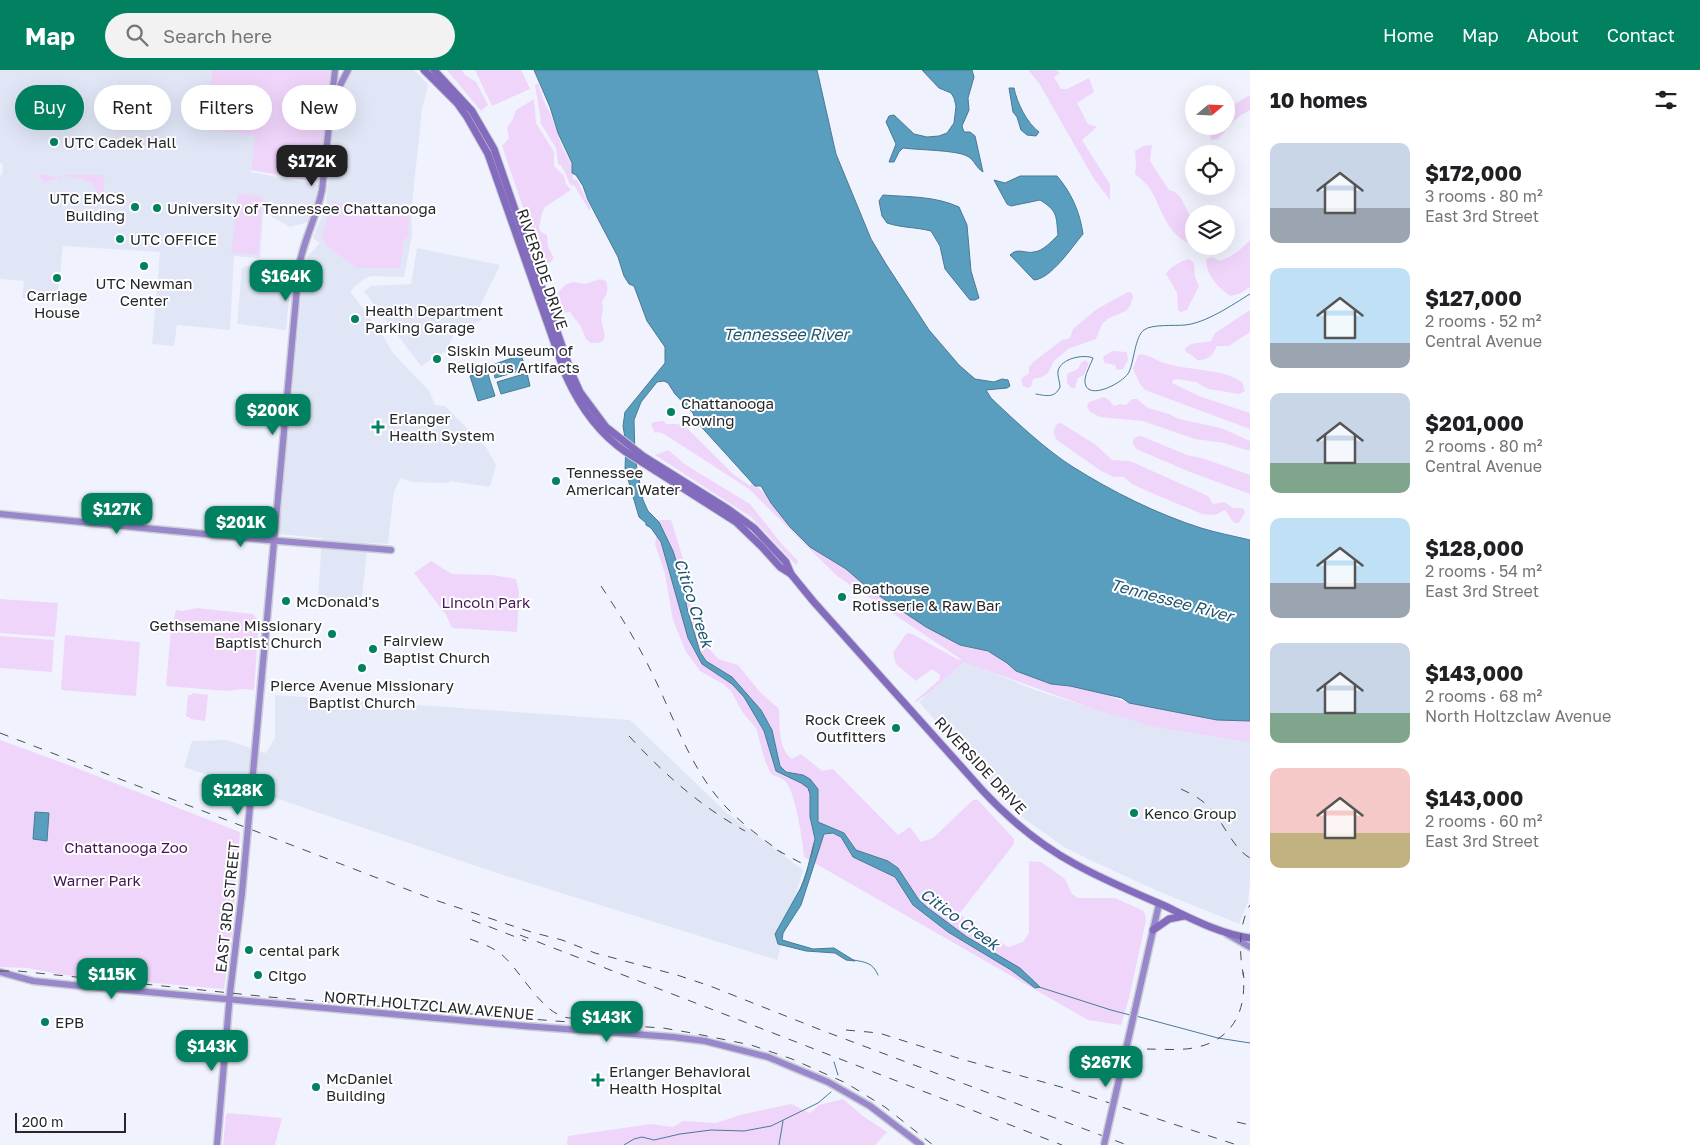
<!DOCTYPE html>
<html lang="en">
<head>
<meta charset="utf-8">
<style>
	body { margin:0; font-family:"Golos Text",sans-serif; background:#f2f2f2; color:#202124; height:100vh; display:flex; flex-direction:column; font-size:19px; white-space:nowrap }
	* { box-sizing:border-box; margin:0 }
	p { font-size:16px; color:#757577 }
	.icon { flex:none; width:28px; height:28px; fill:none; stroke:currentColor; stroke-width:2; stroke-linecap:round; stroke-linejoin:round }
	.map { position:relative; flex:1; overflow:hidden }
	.panel { display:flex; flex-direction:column; background:#fff; width:450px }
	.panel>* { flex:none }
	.top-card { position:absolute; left:15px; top:15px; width:475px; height:45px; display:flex; gap:10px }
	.needle { width:32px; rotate:71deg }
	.tools { position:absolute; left:1185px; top:15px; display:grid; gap:10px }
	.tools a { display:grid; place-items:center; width:50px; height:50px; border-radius:50%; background:#fff; box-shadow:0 5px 20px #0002; font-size:25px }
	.scale { position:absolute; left:15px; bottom:12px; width:111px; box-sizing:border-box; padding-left:5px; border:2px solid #26272b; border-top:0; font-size:14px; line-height:18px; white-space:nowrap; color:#26272b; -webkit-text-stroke:4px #fff; paint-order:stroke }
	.price { position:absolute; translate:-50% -42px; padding:0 11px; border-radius:10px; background:#028161; color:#fff; font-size:16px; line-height:32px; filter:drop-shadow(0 1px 2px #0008) }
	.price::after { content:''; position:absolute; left:50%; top:30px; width:15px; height:11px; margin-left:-8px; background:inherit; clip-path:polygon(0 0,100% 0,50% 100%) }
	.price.active { background:#222; color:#fff }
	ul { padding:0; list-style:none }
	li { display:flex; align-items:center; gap:15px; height:125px; padding:0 20px }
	li span { display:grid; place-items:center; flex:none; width:140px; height:100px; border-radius:10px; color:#555 }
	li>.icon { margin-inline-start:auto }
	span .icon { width:60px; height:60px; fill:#fffc; stroke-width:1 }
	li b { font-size:21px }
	h2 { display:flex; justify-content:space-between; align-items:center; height:60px; padding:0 20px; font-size:21px }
	.pill { padding:0 18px; border-radius:22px; background:#fff; box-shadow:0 5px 20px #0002; font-size:18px; line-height:45px }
	.pill.active { background:#028161; color:#fff }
	header { display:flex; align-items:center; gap:30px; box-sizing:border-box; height:70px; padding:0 25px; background:#028161; color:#fff }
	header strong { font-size:24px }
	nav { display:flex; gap:28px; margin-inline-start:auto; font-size:18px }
	.search { width:350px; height:45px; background:#f2f2f2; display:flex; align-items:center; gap:12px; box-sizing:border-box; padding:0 18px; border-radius:28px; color:#757577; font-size:19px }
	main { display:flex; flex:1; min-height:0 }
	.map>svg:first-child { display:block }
	.built { fill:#e1e6f7 }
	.green { fill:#f0d5fb }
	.water { fill:#599dbf; stroke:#4a7a93 }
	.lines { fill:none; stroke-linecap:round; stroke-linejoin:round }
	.stream { stroke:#4a7a93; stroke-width:1 }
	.secondary-casing { stroke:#ccced7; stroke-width:9 }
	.primary-casing { stroke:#ccced7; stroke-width:9 }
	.secondary { stroke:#9887ca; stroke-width:6 }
	.primary { stroke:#836cbe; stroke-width:7 }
	.rail { stroke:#4b4d52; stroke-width:1; stroke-dasharray:9 9; stroke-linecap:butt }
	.secondary-bridge-casing { stroke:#ccced7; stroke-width:9; stroke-linecap:butt }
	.secondary-bridge { stroke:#9887ca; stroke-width:6 }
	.poi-dot { fill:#028161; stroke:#fff; stroke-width:2 }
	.labels { text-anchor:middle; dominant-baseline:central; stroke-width:4; stroke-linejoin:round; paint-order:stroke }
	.poi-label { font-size:15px; fill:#26272b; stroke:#fff; text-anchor:start }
	.street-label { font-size:15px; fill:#26272b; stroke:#fff }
	.park-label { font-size:15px; fill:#451555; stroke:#fff }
	.water-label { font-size:16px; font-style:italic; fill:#1f556e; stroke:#fff }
</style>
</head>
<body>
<header>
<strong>Map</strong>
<div class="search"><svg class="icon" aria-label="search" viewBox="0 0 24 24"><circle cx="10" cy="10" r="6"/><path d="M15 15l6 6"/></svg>Search here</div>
<nav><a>Home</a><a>Map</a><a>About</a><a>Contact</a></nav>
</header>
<main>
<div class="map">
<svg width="1250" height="1075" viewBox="0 0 1250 1075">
	<rect width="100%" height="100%" fill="#f0f3fd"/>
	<g class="built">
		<polygon points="0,0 212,0 207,60 256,65 251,102 318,115 315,134 308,152 290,157 263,142 260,188 234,186 230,260 177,255 174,276 152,274 160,182 63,176 57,231 22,228 24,211 0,209 0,105 2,105 3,94 0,93"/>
		<polygon points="353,0 414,0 428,15 422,40 411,143 412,165 404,207 371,206 364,209 350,221 383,266 393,283 430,322 435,335 445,336 486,377 496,395 490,417 450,411 449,413 411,412 401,408 394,421 388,474 368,473 361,534 318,530 322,468 279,464 304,198 308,186 320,173 313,168 326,136 335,36"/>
		<polygon points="417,178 500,195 480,236 482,250 456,261 446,281 421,296 364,221 371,216 411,214"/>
		<polygon points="246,196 292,201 286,260 237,254 242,198"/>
		<polygon points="965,591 1035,620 1088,637 1162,653 1250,668 1250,812 1248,832 1239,854 1158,821 1092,791 1064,777 1018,744 919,632"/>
		<polygon points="275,625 630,650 727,743 803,800 777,890 503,805 184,697 192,671 227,670 266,683 275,668"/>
	</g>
	<g class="green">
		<polygon points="212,0 330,0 326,46 318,112 251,100 255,65 207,60"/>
		<polygon points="447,0 462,0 465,5 476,12 488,35 481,41"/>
		<polygon points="475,0 521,0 530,19 492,36"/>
		<polygon points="1028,0 1056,0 1060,3 1054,7 1061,19 1067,19 1089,8 1094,22 1077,33 1088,54 1097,57 1082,70 1110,114 1110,130 1094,109 1039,13"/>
		<path d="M538,13L544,32L551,45L562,76L571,94L573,109L577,110L591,139L589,140L574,115L572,116C567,111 567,103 562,98V96L558,94L556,78L540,52L541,51L535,15Z"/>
		<polygon points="1250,25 1250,40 1238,47 1218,69 1211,70 1209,56 1226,56 1226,39"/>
		<polygon points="534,29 536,53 554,82 554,96 564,106 566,114 571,120 545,137 542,143 539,158 541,162 547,165 548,177 554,188 551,192 548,193 542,191 540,187 502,76 509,68 507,58 513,49 516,40"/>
		<path d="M1152,75L1150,91L1169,120L1175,122L1181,128L1194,154V174C1168,170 1161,136 1149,117C1145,112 1140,108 1135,104L1136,96L1135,81L1144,76Z"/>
		<polygon points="38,104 49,105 58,108 62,105 105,105 103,128 92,135 90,135 91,125 95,125 96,118 93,117 93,112 83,111 83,109 63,106 61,109 52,109 45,113"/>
		<polygon points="238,123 263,127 258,185 231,183"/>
		<polygon points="332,132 406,142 409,145 408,167 404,171 400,198 357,198 327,176 322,166"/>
		<path d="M1250,170V217L1241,223L1231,226C1218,218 1206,205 1206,189L1212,187L1220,191C1233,186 1241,180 1250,170Z"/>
		<path d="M1189,189L1194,193L1195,207L1199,216L1187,240L1181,242L1178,240L1177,223L1166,204C1171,196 1181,191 1189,189Z"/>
		<path d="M600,209L606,211C609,220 607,224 602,232L603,240L601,249L605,266L603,271L598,273H591L586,269L581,257L570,242L560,243L554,236V229L557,224L565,215L572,212L585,214Z"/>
		<polygon points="1128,222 1132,223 1133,227 1130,236 1126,241 1109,248 1102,254 1096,269 1068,279 1054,291 1048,303 1042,307 1033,309 1031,317 1027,318 1023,316 1021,309 1029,303 1029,297 1032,293 1062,270 1070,268 1073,259 1097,239"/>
		<path d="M1250,240V262L1229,276H1217C1213,285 1208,291 1197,290L1193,286L1186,282L1185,278L1191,274L1211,271L1215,263Z"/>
		<polygon points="1112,281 1127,282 1128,290 1123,299 1117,300 1115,295 1105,293 1103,290 1104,286"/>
		<path d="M1142,284C1151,286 1159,292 1168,294C1192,301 1221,298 1242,312L1245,321L1239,324L1208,319L1196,312L1177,309L1173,310L1172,313L1199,326L1250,343V359L1145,320L1140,314L1133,299L1138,285Z"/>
		<polygon points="1085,290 1089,293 1084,305 1078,308 1075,318 1071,318 1067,313 1067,304 1078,299 1081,293"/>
		<polygon points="1104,327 1109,330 1114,336 1120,334 1126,335 1132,329 1137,329 1148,338 1169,344 1179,349 1221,358 1250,371 1250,380 1246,380 1224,373 1195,369 1143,351 1100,347 1090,342 1087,336 1089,332"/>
		<polygon points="664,351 666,354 677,354 686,357 732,403 750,416 752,412 856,507 1000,588 1129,633 1250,650 1250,672 1154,657 1088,637 964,592 929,623 916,632 915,631 939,610 940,605 932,599 916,611 896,594 893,583 906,564 909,563 914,565 957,589 962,590 837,506 749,419 664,364 658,362 655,363 651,354 654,352"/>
		<path d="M1061,353L1096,375L1112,390L1130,391L1208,426L1213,434L1224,432L1233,438H1243L1245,442L1239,453H1234L1225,440L1215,445L1202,444L1154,424L1132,414L1124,407H1114L1101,401L1057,370C1053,365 1053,359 1057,354Z"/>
		<path d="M1141,366L1187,385L1205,389L1250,405V424L1190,402L1136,379L1133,374C1132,369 1136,366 1141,366Z"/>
		<polygon points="668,380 686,395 750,434 781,473 798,491 796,495 751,447 655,385"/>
		<path d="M659,450H671L685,495L690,533L704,572L718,589L738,595L760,622L779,639C780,655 778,679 792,689L801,684L822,701L833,699L898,765L910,757L921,772L933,768L973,730H978L1014,769V774L959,844L1008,877L1023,872L1029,863V791L1041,792L1065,809L1072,824L1078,828H1115L1144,841L1146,850L1129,928L1121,955L1088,950L804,787C803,772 795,720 785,711C782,708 775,706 771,704L765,691L756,658L743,643L731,621L723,614L700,601L686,582L673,550L665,504L655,474Z"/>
		<polygon points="431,491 452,504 493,505 516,509 519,521 517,562 452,558 446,545 414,503"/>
		<polygon points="0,529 58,533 55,567 0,563"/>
		<polygon points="197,538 253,544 259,552 254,620 243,619 227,621 166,616 171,559 176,540 182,541"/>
		<polygon points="65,565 140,572 136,626 61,620"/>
		<polygon points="0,566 54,570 52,602 0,598"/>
		<polygon points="192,623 208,625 205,651 190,649 190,647 186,647 188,625 192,625"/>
		<polygon points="0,670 66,694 240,762 232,863 224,919 64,905 27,898 0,897"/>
		<polygon points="843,1029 863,1046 887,1062 875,1075 567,1075 568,1066 651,1054 673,1057 683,1051 716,1053 740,1045 791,1034 810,1043 819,1035"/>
		<polygon points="228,1043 282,1048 275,1075 223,1075 226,1045"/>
	</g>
	<g class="water">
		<path d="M534,0H817L836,84L871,169L886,194L929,260L959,295L975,309L994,312L1002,309L1008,310L1010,316L1007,318L986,320L991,328C1014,350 1046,380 1073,397C1113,422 1157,444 1201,458C1217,463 1234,466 1250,470V651L1217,650L1129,633L1122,628L1070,616L1051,614L1016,601L1007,593L988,581L960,575L926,557L869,519L846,499L810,477L790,457L771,433L761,416H755L696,351L693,343L675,324L668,313L664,311L657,312L641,332L634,350L635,388L643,430L648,441L659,452L673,481L681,506L687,538L700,582L706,591L732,607L761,640L772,660L780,696L786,702L803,705L810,709L818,719V752L844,763L856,780L888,791L898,798L919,830L928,838L967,867L1020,898L1040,917L1035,918L1011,900L948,862L913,835L895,807L853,787L841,767L833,763L824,764L801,835L783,863L782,870L813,879L834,878L855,891L846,890L835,883L806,881L778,874L775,864L804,812L815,769L810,747V724L808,718L801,713L776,701L764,661L744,627L732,614L702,594L688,568L661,472L651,458L646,455V453L639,447L625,399L626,374L623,356L625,342L665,293V277L647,251L634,216L629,214L624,206L618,187L588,130L583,116L576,105L572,103V93L558,63L550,37Z"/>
		<path d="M922,0H972L974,7L968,28L969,40L962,56L964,62H970L975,66L983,102C976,98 974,89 967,86C956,80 917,80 903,78L899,82L894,92H889L896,74L886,52L889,46L894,45L914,64L927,67L939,66L947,63L954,53L956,36L954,28L951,23L939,18Z"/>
		<path d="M1009,18H1014C1017,33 1027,53 1039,62L1036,66L1027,65L1021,60L1017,47L1013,42Z"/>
		<path d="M1020,106H1057C1071,122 1080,142 1083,164C1072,177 1051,209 1034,210L1010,185C1018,177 1025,184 1034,182C1043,181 1051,172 1058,165C1056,146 1058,141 1040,130L1011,136L1007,134L994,110L1005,113Z"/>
		<path d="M883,125C909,127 935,126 959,137L967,155L971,201L979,228L975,230H970L945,199L940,176L931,161C916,157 902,158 887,153L882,146L879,131Z"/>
		<polygon points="521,285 526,299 495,308 492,295"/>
		<polygon points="487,301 495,326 478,331 470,306"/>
		<polygon points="527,303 530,316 501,324 497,312"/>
		<polygon points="35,742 49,743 47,771 33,769"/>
	</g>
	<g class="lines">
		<g class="stream">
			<path d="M1036,324C1047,326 1055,328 1060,317C1060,312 1057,305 1058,301C1061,288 1084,284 1093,288C1091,294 1086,302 1085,309C1083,334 1124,313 1129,302C1134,292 1135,266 1144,260C1151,254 1175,256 1185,255C1206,253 1232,235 1250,224"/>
			<polyline points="811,787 814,774"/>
			<polyline points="800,820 808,798"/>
			<path d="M853,890C866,892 873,893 878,905"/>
			<polyline points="1039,917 1111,940 1130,945"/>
			<polyline points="1136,946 1218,968 1250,973"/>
			<polyline points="834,992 838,1005"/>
			<polyline points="624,1075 634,1069 642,1067 654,1070 680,1064 711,1060 744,1061 771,1056 818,1033 831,1022"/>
			<polyline points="779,1075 783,1051"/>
		</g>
		<defs>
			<g id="secondary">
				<polyline points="334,27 348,0"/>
				<polyline points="0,444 267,470 391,480"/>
				<path d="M256,670L299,196C304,169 317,146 322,120L335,0"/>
				<polyline points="1227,864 1250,877"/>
				<polyline points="0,902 33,911 71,915 524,956 673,967 705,971 768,987 828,1012 870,1036 921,1075"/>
				<polyline points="1129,966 1159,834"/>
				<polyline points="217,1075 230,923 242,823"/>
			</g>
			<g id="primary">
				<path d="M424,0L457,33L467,47L488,84L566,306C580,337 598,363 626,382L736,452L762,477L780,497L791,504"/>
				<path d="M434,0L472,41L494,79L571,302L580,322L606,357L643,386L728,439L754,458L786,492L791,504L813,531L983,721C1010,750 1040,775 1075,794C1104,810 1135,823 1165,836C1192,849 1220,864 1250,868"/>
				<polyline points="1153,860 1169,849 1184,846"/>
			</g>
		</defs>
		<use href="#secondary" class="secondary-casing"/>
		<use href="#primary" class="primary-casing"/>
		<use href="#secondary" class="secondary"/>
		<use href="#primary" class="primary"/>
		<g class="rail">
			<path d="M601,516C619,543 637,572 651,601C674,647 690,699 726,737C743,755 763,769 782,783"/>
			<polyline points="0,663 432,829 531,862 562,870 595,883 677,905 710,916 821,960 1127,1075"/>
			<path d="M629,666C664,704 700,736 745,761"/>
			<path d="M1181,719C1194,725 1205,731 1213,742C1226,757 1233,778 1250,788"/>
			<polyline points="777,780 801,793"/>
			<polyline points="472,850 526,871"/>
			<polyline points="520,865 1062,1075"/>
			<path d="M470,869C481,873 492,877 501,884C521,900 544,949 572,948"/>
			<polyline points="0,901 18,901 269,927 555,951 663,958 692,963 751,975 792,989 846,1013 885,1037 933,1075"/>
			<path d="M1244,908C1239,885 1238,856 1250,835"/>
			<polyline points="846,960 879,963 961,989 1061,1017 1237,1075"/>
			<path d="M1147,979C1163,979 1182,981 1198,977C1236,968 1247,936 1243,902"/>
			<polyline points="1237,1052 1250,1055"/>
		</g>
		<defs>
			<g id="secondary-bridge">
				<polyline points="242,823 256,670"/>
				<polyline points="1104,1075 1129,966"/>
			</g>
		</defs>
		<use href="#secondary-bridge" class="secondary-bridge-casing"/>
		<use href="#secondary-bridge" class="secondary-bridge"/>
	</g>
	<g class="poi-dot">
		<circle cx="54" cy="72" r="5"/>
		<circle cx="135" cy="137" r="5"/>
		<circle cx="157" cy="138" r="5"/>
		<circle cx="120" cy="169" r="5"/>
		<circle cx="144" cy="196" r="5"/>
		<circle cx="57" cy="208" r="5"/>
		<circle cx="355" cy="249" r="5"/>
		<circle cx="437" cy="289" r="5"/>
		<circle cx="671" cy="342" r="5"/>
		<path d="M375.5 349.5h5v5h5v5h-5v5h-5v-5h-5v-5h5z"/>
		<circle cx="556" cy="411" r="5"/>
		<circle cx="842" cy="527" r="5"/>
		<circle cx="286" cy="531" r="5"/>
		<circle cx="332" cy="564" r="5"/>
		<circle cx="373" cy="579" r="5"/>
		<circle cx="362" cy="598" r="5"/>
		<circle cx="896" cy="658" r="5"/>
		<circle cx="1134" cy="743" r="5"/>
		<circle cx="249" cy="880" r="5"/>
		<circle cx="258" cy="905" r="5"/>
		<circle cx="45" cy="952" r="5"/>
		<path d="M595.5 1002.5h5v5h5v5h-5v5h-5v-5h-5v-5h5z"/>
		<circle cx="316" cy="1017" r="5"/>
	</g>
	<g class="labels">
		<g class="poi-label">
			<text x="64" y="72">UTC Cadek Hall</text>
			<text x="125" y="128" text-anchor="end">UTC EMCS<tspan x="125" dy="17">Building</tspan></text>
			<text x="167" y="138">University of Tennessee Chattanooga</text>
			<text x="130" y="169">UTC OFFICE</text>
			<text x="144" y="213" text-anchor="middle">UTC Newman<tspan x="144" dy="17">Center</tspan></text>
			<text x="57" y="225" text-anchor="middle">Carriage<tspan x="57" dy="17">House</tspan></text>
			<text x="365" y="240">Health Department<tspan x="365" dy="17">Parking Garage</tspan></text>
			<text x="447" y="280">Siskin Museum of<tspan x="447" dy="17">Religious Artifacts</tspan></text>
			<text x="681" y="333">Chattanooga<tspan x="681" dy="17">Rowing</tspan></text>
			<text x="389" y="348">Erlanger<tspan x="389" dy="17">Health System</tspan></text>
			<text x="566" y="402">Tennessee<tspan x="566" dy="17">American Water</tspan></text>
			<text x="852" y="518">Boathouse<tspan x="852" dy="17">Rotisserie &amp; Raw Bar</tspan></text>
			<text x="296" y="531">McDonald's</text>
			<text x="322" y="555" text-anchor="end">Gethsemane Missionary<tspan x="322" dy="17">Baptist Church</tspan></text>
			<text x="383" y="570">Fairview<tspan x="383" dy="17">Baptist Church</tspan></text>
			<text x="362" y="615" text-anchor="middle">Pierce Avenue Missionary<tspan x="362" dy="17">Baptist Church</tspan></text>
			<text x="886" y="649" text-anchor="end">Rock Creek<tspan x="886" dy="17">Outfitters</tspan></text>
			<text x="1144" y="743">Kenco Group</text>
			<text x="259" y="880">cental park</text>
			<text x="268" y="905">Citgo</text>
			<text x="55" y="952">EPB</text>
			<text x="609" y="1001">Erlanger Behavioral<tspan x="609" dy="17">Health Hospital</tspan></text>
			<text x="326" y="1008">McDaniel<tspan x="326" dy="17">Building</tspan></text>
		</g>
		<g class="street-label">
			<text transform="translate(543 199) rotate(71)">RIVERSIDE DRIVE</text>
			<text transform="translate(981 695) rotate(47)">RIVERSIDE DRIVE</text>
			<text transform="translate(227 837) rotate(-84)">EAST 3RD STREET</text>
			<text transform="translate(429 935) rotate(5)">NORTH HOLTZCLAW AVENUE</text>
		</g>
		<g class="park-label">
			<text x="486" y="532">Lincoln Park</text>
			<text x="126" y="777">Chattanooga Zoo</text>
			<text x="97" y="810">Warner Park</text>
		</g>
		<g class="water-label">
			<text x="786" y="264">Tennessee River</text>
			<text transform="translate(1172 530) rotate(15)">Tennessee River</text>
			<text transform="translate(694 533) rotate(72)">Citico Creek</text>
			<text transform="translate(960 849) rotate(36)">Citico Creek</text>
		</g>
	</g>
</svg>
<div class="tools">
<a><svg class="needle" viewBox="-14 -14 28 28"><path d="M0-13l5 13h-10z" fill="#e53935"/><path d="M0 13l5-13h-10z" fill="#757577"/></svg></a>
<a><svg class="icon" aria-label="locate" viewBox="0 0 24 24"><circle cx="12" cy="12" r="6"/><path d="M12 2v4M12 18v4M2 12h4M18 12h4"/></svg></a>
<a><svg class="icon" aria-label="layers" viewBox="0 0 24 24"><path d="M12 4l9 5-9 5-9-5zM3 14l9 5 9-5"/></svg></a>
</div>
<div class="scale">200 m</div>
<b class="price active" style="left:312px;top:117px">$172K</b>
<b class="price" style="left:286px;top:232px">$164K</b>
<b class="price" style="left:273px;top:366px">$200K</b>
<b class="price" style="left:117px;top:465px">$127K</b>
<b class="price" style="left:241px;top:478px">$201K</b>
<b class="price" style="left:238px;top:746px">$128K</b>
<b class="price" style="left:112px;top:930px">$115K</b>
<b class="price" style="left:607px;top:973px">$143K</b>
<b class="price" style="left:212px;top:1002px">$143K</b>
<b class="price" style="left:1106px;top:1018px">$267K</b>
<div class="top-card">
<a class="pill active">Buy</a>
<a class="pill">Rent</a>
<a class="pill">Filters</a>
<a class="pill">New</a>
</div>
</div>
<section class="panel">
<h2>10 homes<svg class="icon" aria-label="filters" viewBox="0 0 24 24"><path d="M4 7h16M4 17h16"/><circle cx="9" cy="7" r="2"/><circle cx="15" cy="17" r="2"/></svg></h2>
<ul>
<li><span style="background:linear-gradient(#c9d6e8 65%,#9aa5b1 0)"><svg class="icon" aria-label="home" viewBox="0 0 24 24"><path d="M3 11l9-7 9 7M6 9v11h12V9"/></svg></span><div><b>$172,000</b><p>3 rooms · 80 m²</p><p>East 3rd Street</p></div></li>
<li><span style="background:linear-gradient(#bfe0f5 75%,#9aa5b1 0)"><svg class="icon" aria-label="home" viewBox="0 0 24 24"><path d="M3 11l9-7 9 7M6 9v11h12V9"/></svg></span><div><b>$127,000</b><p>2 rooms · 52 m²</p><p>Central Avenue</p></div></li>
<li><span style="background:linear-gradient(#c9d6e8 70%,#7fa58c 0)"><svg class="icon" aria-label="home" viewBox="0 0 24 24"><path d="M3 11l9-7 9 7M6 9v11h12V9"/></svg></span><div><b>$201,000</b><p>2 rooms · 80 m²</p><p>Central Avenue</p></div></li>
<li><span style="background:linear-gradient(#bfe0f5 65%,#9aa5b1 0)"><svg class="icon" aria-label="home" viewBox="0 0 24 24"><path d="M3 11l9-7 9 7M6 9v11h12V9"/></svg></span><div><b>$128,000</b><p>2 rooms · 54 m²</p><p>East 3rd Street</p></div></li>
<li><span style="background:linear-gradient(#c9d6e8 70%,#7fa58c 0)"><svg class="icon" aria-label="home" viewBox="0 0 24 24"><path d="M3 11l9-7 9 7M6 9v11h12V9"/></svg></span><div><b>$143,000</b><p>2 rooms · 68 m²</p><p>North Holtzclaw Avenue</p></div></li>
<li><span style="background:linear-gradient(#f6c9c9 65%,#c2b280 0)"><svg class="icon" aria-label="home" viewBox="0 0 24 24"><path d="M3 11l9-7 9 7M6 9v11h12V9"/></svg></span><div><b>$143,000</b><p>2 rooms · 60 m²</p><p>East 3rd Street</p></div></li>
</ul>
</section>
</main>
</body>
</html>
